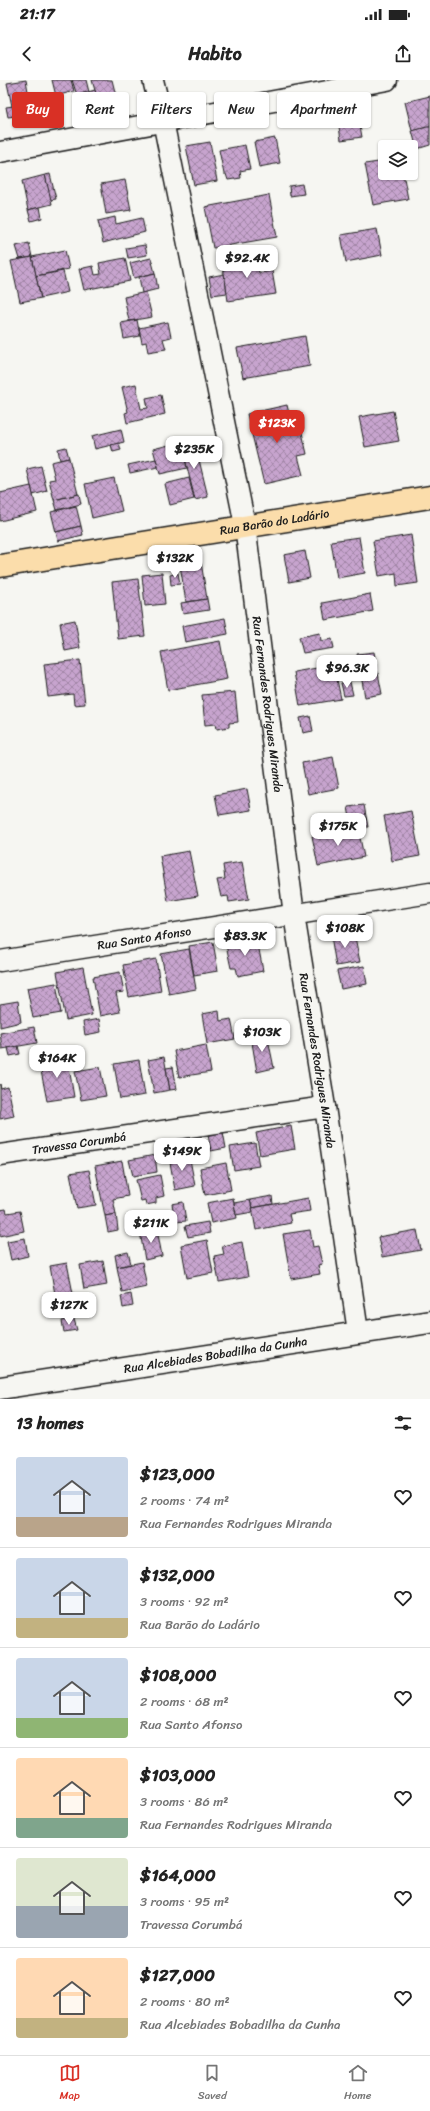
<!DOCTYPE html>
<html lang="en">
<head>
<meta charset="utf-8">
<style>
	body { margin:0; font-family:Sriracha,sans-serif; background:#f2f2f2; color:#222; height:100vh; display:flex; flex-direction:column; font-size:15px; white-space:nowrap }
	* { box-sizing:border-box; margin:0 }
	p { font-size:13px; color:#767676 }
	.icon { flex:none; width:22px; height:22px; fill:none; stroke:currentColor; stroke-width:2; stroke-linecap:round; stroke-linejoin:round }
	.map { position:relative; height:1319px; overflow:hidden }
	.side { display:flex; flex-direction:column; background:#fff; flex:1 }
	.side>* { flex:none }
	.banner { position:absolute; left:12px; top:12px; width:406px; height:36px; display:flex; gap:8px }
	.tools { position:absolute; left:378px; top:60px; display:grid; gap:8px }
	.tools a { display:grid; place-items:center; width:40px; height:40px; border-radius:4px; background:#fff; box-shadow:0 1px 3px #0004; font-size:20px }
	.price { position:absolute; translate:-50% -34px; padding:0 9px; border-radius:8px; background:#fff; color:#222; font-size:13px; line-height:26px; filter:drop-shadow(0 1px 2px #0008) }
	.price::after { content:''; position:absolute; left:50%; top:24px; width:12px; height:9px; margin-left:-6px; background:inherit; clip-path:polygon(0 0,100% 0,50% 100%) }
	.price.current { background:#d93025; color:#fff }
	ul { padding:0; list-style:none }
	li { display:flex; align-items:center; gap:12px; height:100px; padding:0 16px }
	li+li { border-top:1px solid #e0e0e0 }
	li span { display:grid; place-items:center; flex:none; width:112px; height:80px; border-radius:4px; color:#555 }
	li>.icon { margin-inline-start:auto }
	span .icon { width:48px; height:48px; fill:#fffc; stroke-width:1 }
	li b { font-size:17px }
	h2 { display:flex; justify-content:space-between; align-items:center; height:48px; padding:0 16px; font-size:17px }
	.tag { padding:0 14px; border-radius:4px; background:#fff; box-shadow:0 1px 3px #0004; font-size:14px; line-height:36px }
	.tag.current { background:#d93025; color:#fff }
	.status { display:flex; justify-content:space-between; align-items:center; height:28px; padding:0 20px; background:#fff; direction:ltr }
	.status svg { height:11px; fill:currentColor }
	header { display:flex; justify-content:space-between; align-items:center; height:52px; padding:0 16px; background:#fff; font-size:18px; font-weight:700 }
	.tabs { display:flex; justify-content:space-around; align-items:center; height:56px; border-top:1px solid #e0e0e0; background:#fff; font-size:11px; color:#767676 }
	.tabs a { display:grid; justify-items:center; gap:2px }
	.tabs .current { color:#d93025 }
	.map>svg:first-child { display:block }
	.building { fill:url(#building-cross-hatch); stroke:#1c1c1c }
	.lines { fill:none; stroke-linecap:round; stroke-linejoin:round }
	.minor-casing { stroke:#1c1c1c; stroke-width:23 }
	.tertiary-casing { stroke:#1c1c1c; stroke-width:25 }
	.primary-casing { stroke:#1c1c1c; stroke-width:25 }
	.minor { stroke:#f6f6f2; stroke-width:20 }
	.tertiary { stroke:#f6f6f2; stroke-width:22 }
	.primary { stroke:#fbddab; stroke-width:22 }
	.labels { text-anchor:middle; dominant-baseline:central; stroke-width:3.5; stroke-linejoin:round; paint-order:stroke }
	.street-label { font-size:12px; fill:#1c1c1c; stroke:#f6f6f2 }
</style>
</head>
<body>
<div class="status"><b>21:17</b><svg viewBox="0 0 49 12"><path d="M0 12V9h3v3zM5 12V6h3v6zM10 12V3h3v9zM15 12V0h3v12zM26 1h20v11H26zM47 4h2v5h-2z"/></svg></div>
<header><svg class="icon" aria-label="back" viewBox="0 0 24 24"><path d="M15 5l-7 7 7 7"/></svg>Habito<svg class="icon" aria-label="share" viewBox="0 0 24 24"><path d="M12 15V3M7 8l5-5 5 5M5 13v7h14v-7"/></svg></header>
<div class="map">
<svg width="430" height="1319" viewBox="0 0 430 1319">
	<defs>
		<pattern id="building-cross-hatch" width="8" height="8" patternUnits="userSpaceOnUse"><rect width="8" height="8" fill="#c7a4ce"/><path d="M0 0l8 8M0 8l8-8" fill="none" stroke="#a185a6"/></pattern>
	</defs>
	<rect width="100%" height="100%" fill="#f6f6f2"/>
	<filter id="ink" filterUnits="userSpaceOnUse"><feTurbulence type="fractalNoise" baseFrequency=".025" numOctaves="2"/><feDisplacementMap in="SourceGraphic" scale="8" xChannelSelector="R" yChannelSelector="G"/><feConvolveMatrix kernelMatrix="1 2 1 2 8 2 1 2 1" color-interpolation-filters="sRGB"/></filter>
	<g filter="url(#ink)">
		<g class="building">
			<polygon points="26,0 30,23 12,26 7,3"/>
			<polygon points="52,0 71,0 74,11 56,16"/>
			<polygon points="72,0 86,0 89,12 77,15"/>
			<polygon points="92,0 112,0 116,16 98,21"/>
			<polygon points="95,10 98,21 80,26 77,15"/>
			<polygon points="430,16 430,47 412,51 405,22"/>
			<polygon points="21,25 23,35 8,37 6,27"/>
			<polygon points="357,30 362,57 341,60 337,33"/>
			<polygon points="427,47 430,47 430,65 417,69 412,51"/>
			<polygon points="275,58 280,83 259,87 254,62"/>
			<polygon points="210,62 217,101 194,105 186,66"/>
			<polygon points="245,65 250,89 240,91 241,98 228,100 226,94 224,94 219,70"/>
			<polygon points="385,81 385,93 403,93 408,119 373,125 365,84"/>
			<polygon points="50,94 56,119 50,120 45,95"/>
			<polygon points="45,95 52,124 28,130 22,101"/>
			<polygon points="125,100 131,130 106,134 101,104"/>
			<polygon points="302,104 304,114 290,116 289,106"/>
			<polygon points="269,115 277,157 213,168 205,127"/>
			<polygon points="40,127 42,138 31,141 28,130"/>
			<polygon points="115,137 116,144 142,138 145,152 103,163 98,141"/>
			<polygon points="377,149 382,175 346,182 341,155"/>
			<polygon points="29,163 32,177 20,179 16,166"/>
			<polygon points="145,165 147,175 128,178 126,168"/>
			<polygon points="65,170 69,189 36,196 32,177"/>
			<polygon points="256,175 259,193 272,191 276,214 228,221 222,180"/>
			<polygon points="32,177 41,218 20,222 11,181"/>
			<polygon points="125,178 130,201 84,210 79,189 93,186 95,195 101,194 99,183"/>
			<polygon points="151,178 155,193 134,198 130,183"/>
			<polygon points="63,191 68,212 41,218 36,196"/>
			<polygon points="155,193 158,209 142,213 139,197"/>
			<polygon points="224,194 227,213 212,215 209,197"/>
			<polygon points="146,212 152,237 129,241 124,217"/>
			<polygon points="137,240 140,256 124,259 121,243"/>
			<polygon points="168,242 171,257 163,259 166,269 148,272 146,262 142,263 139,248"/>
			<polygon points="305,256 310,286 243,298 237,268"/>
			<polygon points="136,304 141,329 148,328 146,318 161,315 165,334 127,343 125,333 128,332 122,307"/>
			<polygon points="287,325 293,350 301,348 307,374 298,376 303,395 264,404 247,334"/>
			<polygon points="393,331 399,361 365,367 359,337"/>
			<polygon points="121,349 124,362 95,369 92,356"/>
			<polygon points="194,359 208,417 195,420 181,362"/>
			<polygon points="181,362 187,388 160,394 153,369"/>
			<polygon points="119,363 121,370 113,372 111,365"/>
			<polygon points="66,367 69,378 60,380 58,369"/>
			<polygon points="69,378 78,414 54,420 49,400 55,399 51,382"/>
			<polygon points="156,379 158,387 130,393 128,385"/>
			<polygon points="41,386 47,411 33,415 27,389"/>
			<polygon points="114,398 122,431 92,438 85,404"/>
			<polygon points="189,398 194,419 170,425 165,404"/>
			<polygon points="31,406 37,432 0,441 0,413"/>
			<polygon points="79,414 81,424 57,430 54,420"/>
			<polygon points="76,426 81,446 56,452 51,432"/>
			<polygon points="81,446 83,455 58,461 56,452"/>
			<polygon points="411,455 418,503 397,506 396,493 379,496 373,461"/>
			<polygon points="359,457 365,493 337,498 331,461"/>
			<polygon points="305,471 310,498 289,502 284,475"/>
			<polygon points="201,482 207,519 186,522 180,485"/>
			<polygon points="162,493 165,524 145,526 142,495"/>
			<polygon points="178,493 180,504 171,505 170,495"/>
			<polygon points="138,499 145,556 118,559 112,502"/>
			<polygon points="370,514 373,531 325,540 322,523"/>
			<polygon points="207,519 209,530 183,534 181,523"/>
			<polygon points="225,538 228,554 185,562 182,546"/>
			<polygon points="75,540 80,568 65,571 60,543"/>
			<polygon points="320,553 321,561 332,559 334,568 303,573 299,557"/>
			<polygon points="220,561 227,599 168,610 161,572"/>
			<polygon points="374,572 382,614 365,617 357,574"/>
			<polygon points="80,580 85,624 74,625 73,614 48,617 44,584"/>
			<polygon points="334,585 341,619 300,626 294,592"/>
			<polygon points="350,602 353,615 344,616 341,603"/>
			<polygon points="235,612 238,642 229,643 229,647 217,649 216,644 205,645 202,615"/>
			<polygon points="310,636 313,651 303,653 300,638"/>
			<polygon points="333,677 339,708 308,714 302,683"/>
			<polygon points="247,709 251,730 219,735 215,715"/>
			<polygon points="364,725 368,747 352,749 348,727"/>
			<polygon points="411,731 420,776 392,781 384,736"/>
			<polygon points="358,748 364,777 318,786 312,756"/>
			<polygon points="189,771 198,816 168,821 160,776"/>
			<polygon points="242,782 249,819 229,822 228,816 221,817 217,800 225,799 223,785"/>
			<polygon points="354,852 360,882 336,886 331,856"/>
			<polygon points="257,859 263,891 238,896 236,888 231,888 226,865"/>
			<polygon points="213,862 218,891 194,895 189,866"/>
			<polygon points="189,869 196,909 169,914 161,874"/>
			<polygon points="156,879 161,911 129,917 123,885"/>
			<polygon points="364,886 367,904 341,909 337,891"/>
			<polygon points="83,887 92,935 66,940 57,892"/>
			<polygon points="120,892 124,912 116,913 120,932 100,936 93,897"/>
			<polygon points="56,903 61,933 33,938 27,908"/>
			<polygon points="18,921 21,942 0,947 0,924"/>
			<polygon points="219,931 220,941 231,939 235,959 207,964 202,934"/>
			<polygon points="99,939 101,952 85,955 83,942"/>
			<polygon points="34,947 37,963 2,969 0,953"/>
			<polygon points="267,954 274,988 257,992 251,957"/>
			<polygon points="206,965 211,992 179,997 174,971"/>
			<polygon points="18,966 20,974 10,976 8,968"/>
			<polygon points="67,976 74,1017 47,1021 39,981"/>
			<polygon points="164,977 170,1010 154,1013 148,980"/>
			<polygon points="139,980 145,1015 120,1019 114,984"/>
			<polygon points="100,987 106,1016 81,1020 75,991"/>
			<polygon points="173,987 177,1009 170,1010 166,988"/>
			<polygon points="0,1004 1,1009 8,1007 14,1036 0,1039"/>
			<polygon points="291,1046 295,1069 260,1075 256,1053"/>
			<polygon points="223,1052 226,1068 211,1071 208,1055"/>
			<polygon points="255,1063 259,1086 234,1090 230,1067"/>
			<polygon points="189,1074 195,1106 175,1110 169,1077"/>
			<polygon points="155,1075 157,1092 133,1096 129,1080"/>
			<polygon points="122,1081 128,1116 113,1119 116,1134 105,1136 95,1086"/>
			<polygon points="226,1083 231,1110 205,1115 200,1088"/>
			<polygon points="89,1090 96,1125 77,1128 70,1093"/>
			<polygon points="160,1095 164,1116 156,1118 156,1123 146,1125 145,1120 141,1121 136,1100"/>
			<polygon points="272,1116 273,1124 252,1128 250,1120"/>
			<polygon points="233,1118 237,1138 211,1143 207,1123"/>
			<polygon points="308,1118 310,1131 289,1134 291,1143 256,1150 252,1128"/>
			<polygon points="250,1120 253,1132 236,1135 234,1123"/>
			<polygon points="183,1122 186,1141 175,1142 172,1124"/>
			<polygon points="6,1129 7,1133 20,1131 24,1151 0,1156 0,1130"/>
			<polygon points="116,1134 118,1150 108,1152 105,1136"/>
			<polygon points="208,1142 210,1153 188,1157 185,1146"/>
			<polygon points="157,1149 162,1176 145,1180 140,1152"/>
			<polygon points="310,1150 313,1167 318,1166 322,1184 318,1185 320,1194 291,1199 283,1154"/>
			<polygon points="417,1150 421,1170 382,1177 378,1157"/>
			<polygon points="25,1158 28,1176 11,1180 7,1161"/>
			<polygon points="207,1160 213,1193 187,1198 181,1165"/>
			<polygon points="242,1162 248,1197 219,1202 214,1176 224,1174 222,1166"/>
			<polygon points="128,1172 131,1184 117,1187 115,1175"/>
			<polygon points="103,1181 107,1205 84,1209 80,1185"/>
			<polygon points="142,1182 147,1207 122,1212 117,1187"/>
			<polygon points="67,1183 77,1234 59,1237 50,1186"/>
			<polygon points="131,1214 133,1226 123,1228 121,1216"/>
			<polygon points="74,1239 77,1250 64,1252 62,1241"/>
		</g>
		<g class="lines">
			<defs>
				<g id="minor">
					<path id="s1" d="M153,0L163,41L245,445L294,835L325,1027L358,1252"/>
					<polyline points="0,72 387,0"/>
					<path id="s2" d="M0,881L430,813"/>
					<path id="s3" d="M0,1075L325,1027"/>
				</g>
				<g id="tertiary">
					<path id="s4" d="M0,1308L430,1242"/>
				</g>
				<g id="primary">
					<path id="s5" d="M0,486L430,417"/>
				</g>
			</defs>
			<use href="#minor" class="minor-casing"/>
			<use href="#tertiary" class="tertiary-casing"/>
			<use href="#primary" class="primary-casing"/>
			<use href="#minor" class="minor"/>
			<use href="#tertiary" class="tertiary"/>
			<use href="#primary" class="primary"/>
		</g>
	</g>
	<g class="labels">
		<g class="street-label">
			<text stroke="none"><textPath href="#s5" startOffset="278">Rua Barão do Ladário</textPath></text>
			<text stroke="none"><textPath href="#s1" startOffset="635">Rua Fernandes Rodrigues Miranda</textPath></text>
			<text stroke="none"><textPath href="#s2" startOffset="146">Rua Santo Afonso</textPath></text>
			<text stroke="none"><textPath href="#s1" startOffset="995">Rua Fernandes Rodrigues Miranda</textPath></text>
			<text stroke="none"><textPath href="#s3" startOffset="80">Travessa Corumbá</textPath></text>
			<text stroke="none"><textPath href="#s4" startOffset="218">Rua Alcebiades Bobadilha da Cunha</textPath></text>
		</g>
	</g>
</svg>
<div class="tools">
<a><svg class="icon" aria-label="layers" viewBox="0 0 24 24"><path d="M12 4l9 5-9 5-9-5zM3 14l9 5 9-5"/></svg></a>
</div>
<b class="price" style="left:247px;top:199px">$92.4K</b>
<b class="price current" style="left:277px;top:364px">$123K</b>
<b class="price" style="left:194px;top:390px">$235K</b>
<b class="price" style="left:175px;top:499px">$132K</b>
<b class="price" style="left:347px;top:609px">$96.3K</b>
<b class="price" style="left:338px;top:767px">$175K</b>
<b class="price" style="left:345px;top:869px">$108K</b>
<b class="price" style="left:245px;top:877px">$83.3K</b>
<b class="price" style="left:262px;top:973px">$103K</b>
<b class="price" style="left:57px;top:999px">$164K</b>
<b class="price" style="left:182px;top:1092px">$149K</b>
<b class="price" style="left:151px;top:1164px">$211K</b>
<b class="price" style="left:69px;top:1246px">$127K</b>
<div class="banner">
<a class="tag current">Buy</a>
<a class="tag">Rent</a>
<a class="tag">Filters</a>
<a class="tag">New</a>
<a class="tag">Apartment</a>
</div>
</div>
<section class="side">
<h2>13 homes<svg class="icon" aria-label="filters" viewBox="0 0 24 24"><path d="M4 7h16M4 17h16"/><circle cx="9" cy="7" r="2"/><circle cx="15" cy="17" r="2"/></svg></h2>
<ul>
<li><span style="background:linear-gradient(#c9d6e8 75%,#b9a48a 0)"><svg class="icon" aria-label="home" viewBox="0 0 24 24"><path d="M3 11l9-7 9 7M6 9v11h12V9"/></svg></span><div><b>$123,000</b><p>2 rooms · 74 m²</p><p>Rua Fernandes Rodrigues Miranda</p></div><svg class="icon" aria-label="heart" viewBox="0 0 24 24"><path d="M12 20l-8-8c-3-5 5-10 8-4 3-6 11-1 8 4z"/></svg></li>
<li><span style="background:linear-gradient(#c9d6e8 75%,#c2b280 0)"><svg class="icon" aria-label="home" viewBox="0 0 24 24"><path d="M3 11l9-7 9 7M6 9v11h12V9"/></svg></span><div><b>$132,000</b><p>3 rooms · 92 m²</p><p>Rua Barão do Ladário</p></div><svg class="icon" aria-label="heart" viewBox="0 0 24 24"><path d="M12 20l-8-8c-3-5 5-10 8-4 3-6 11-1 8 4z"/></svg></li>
<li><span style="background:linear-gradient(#c9d6e8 75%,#8fb573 0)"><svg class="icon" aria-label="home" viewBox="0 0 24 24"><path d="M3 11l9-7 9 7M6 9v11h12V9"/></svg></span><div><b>$108,000</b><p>2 rooms · 68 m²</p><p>Rua Santo Afonso</p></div><svg class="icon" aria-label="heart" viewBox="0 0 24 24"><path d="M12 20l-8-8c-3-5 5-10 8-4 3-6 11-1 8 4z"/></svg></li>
<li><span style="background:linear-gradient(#ffd9b3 75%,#7fa58c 0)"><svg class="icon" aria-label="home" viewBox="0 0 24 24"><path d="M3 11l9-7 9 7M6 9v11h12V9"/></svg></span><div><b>$103,000</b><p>3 rooms · 86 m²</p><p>Rua Fernandes Rodrigues Miranda</p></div><svg class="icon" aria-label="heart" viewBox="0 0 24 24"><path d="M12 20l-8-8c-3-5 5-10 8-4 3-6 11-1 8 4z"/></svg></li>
<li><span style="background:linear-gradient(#dfe7d0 60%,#9aa5b1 0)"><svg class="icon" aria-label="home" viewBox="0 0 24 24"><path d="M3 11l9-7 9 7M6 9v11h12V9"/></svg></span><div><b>$164,000</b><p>3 rooms · 95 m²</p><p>Travessa Corumbá</p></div><svg class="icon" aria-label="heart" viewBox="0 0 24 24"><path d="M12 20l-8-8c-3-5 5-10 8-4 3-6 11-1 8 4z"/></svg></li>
<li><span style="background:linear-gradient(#ffd9b3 75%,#c2b280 0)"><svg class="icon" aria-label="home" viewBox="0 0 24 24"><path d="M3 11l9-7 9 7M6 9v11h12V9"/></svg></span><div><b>$127,000</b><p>2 rooms · 80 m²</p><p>Rua Alcebiades Bobadilha da Cunha</p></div><svg class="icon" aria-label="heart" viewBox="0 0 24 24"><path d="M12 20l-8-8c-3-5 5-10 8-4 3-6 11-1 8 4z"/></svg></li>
</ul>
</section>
<nav class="tabs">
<a class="current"><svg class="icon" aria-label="map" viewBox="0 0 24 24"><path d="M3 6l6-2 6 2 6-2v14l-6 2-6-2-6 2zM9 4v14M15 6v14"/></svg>Map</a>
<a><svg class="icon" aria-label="saved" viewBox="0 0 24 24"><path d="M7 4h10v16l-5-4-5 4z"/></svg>Saved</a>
<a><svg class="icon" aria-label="home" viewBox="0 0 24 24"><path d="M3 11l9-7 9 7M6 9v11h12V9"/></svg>Home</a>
</nav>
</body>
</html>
